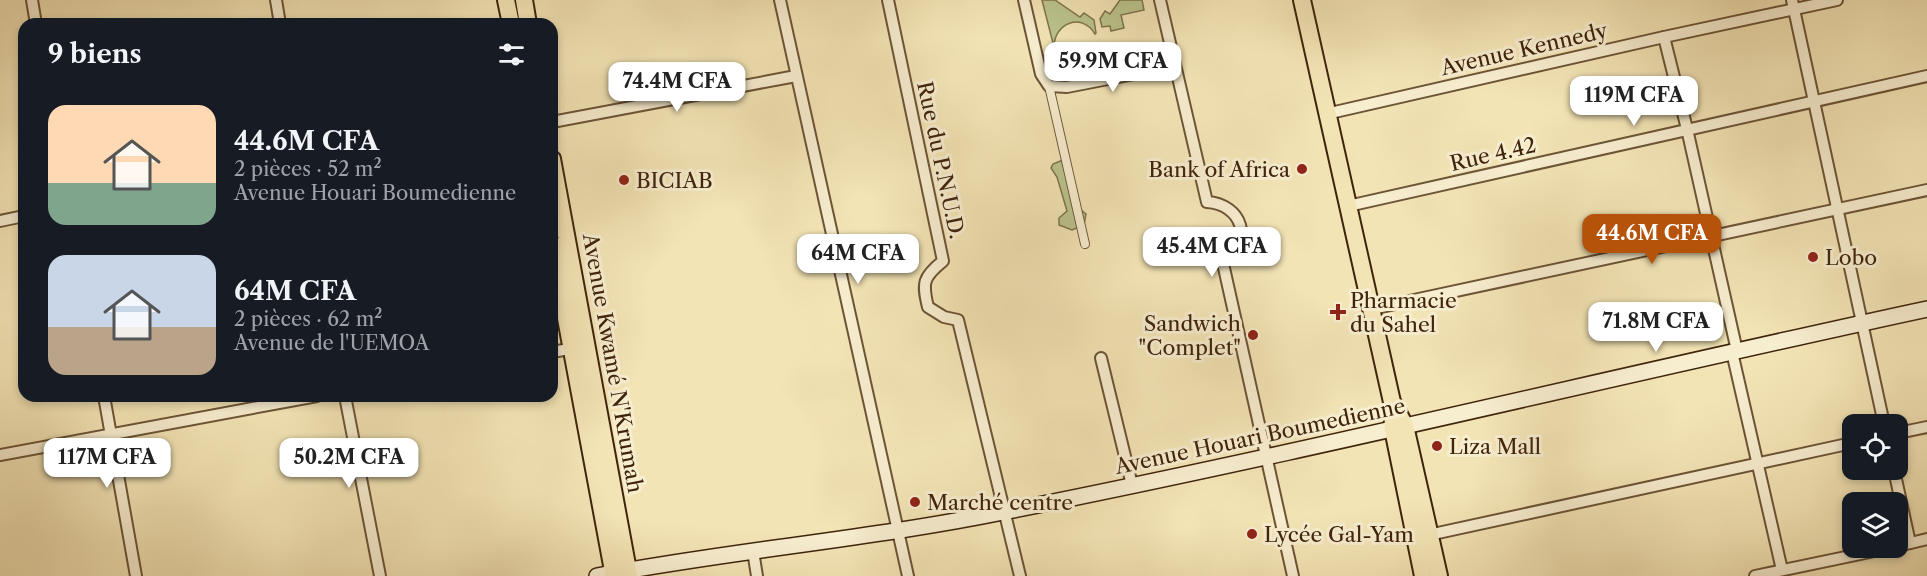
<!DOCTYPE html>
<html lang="fr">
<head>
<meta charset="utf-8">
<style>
	body { margin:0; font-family:"Libre Caslon Text",serif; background:#20242c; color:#f1f3f6; height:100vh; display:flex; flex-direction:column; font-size:22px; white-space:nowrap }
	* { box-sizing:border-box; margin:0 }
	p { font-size:20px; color:#9ea1a6 }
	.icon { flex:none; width:33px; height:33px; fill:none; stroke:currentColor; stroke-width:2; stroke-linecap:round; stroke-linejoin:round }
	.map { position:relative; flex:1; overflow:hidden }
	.side { position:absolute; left:18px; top:18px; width:540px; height:384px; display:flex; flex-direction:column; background:#171b24; border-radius:18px; box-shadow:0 3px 9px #0003 }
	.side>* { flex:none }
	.buttons { position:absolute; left:1842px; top:414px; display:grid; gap:12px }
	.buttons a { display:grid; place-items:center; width:66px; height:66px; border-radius:12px; background:#171b24; box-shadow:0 3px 9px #0003; font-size:30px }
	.price { position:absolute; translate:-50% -51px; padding:0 14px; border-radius:12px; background:#fff; color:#222; font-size:20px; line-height:39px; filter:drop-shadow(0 2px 3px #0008) }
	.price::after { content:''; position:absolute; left:50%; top:36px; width:18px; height:14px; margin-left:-9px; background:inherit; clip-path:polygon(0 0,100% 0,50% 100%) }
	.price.on { background:#b45309; color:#fff }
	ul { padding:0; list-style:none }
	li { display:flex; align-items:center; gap:18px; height:150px; padding:0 30px }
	li span { display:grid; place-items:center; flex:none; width:168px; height:120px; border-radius:18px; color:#555 }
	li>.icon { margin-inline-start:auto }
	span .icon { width:72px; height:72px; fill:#fffc; stroke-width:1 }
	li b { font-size:26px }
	h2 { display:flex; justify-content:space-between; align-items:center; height:72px; padding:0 30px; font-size:26px }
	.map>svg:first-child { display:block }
	.green { fill:#bbc48d; stroke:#7d744c; stroke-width:1.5 }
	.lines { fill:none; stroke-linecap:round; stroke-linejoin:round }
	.pedestrian-casing { stroke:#6c5436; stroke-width:10 }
	.minor-casing { stroke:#6c5436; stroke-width:14 }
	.secondary-casing { stroke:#3f240c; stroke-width:18 }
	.primary-casing { stroke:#3f240c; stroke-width:20 }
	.pedestrian { stroke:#f7edcf; stroke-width:8 }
	.minor { stroke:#f7edcf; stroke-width:10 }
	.secondary { stroke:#f7edcf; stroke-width:15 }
	.primary { stroke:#f3e4b5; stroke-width:16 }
	.poi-dot { fill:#8f2418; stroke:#f7edcf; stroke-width:2 }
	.labels { text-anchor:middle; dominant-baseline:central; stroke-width:6; stroke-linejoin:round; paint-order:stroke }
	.street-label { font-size:21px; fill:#3f240c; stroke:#f7edcf }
	.poi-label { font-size:21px; fill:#3f240c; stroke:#f7edcf; text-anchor:start }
</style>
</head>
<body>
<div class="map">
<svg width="1927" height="576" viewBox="0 0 1927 576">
	<rect width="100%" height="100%" fill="#f3e4b5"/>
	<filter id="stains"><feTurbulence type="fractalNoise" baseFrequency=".00333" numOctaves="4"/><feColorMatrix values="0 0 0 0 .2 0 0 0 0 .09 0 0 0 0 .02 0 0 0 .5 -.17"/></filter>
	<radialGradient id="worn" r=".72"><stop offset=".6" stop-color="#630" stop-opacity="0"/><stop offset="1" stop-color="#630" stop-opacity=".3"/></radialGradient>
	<g class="green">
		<path d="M1042,0H1055L1080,17L1084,13L1094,20L1096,33L1095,34C1082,12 1054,23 1054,47Z"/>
		<polygon points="1120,0 1142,0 1144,10 1121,15 1124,28 1111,31 1110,26 1102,27 1100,19 1105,11 1110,14"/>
		<polygon points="1065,159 1074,204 1086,214 1084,225 1072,230 1059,225 1059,218 1067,211 1057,177 1051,168 1053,164"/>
	</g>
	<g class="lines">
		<defs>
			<polyline id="pedestrian" points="1049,86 1085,244"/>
			<g id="minor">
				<polyline points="32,0 36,24"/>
				<polyline points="276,0 280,24"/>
				<polyline points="780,0 908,576"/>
				<path d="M888,0L943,261C923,277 922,283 928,307L944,317L958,320L1020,576"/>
				<polyline points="1024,0 1041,74 1049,86 1067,87 1175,66"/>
				<path d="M1160,0L1207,202C1242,204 1255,242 1222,259L1293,576"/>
				<polyline points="1792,0 1884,424"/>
				<polyline points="1664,37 1687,129 1737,351"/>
				<polyline points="1326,114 1664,37 1837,0"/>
				<polyline points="552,122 796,76"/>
				<polyline points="1348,206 1927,76"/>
				<polyline points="0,221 24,216"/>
				<polyline points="1372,309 1927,190"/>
				<polyline points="552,352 575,348"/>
				<polyline points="1732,352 1782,570"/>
				<polyline points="1101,358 1132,485"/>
				<polyline points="104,396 136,576"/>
				<polyline points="345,396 380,576"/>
				<polyline points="1898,433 1927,427"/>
				<polyline points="0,455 317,396"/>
				<polyline points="1894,470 1910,543"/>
				<polyline points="1424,536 1852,443"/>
				<polyline points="1898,546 1927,539"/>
				<polyline points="753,551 757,576"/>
				<polyline points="1755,576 1889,548"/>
			</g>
			<path id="secondary" d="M597,576C734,550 872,539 1008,511C1316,450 1620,375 1927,309"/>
			<g id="primary">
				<polyline points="506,0 511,24"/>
				<polyline points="524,0 528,24"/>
				<polyline points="1302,0 1392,402 1393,429 1423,576"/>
				<polyline points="552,159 629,576"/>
				<polyline points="552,243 614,576"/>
				<polyline points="1394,405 1405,426 1439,576"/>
			</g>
		</defs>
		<use href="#pedestrian" class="pedestrian-casing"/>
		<use href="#minor" class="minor-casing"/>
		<use href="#secondary" class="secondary-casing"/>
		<use href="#primary" class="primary-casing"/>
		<use href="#pedestrian" class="pedestrian"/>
		<use href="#minor" class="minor"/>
		<use href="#secondary" class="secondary"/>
		<use href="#primary" class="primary"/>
	</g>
	<g class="poi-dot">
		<circle cx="1302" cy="169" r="6"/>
		<circle cx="624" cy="180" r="6"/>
		<circle cx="1813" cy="257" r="6"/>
		<path d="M1335 303h6v6h6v6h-6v6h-6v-6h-6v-6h6z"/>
		<circle cx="1253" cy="335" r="6"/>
		<circle cx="1437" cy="446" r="6"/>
		<circle cx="915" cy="502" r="6"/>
		<circle cx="1252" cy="534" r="6"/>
	</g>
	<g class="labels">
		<g class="street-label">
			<text transform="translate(1524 49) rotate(-13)">Avenue Kennedy</text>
			<text transform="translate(1493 154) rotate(-13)">Rue 4.42</text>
			<text transform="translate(941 160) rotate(78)">Rue du P.N.U.D.</text>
			<text transform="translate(613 363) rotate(80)">Avenue Kwamé N'Krumah</text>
			<text transform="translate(1260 436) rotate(-12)">Avenue Houari Boumedienne</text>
		</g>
		<g class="poi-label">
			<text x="1290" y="169" text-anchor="end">Bank of Africa</text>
			<text x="636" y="180">BICIAB</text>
			<text x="1825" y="257">Lobo</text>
			<text x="1350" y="300">Pharmacie<tspan x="1350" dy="24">du Sahel</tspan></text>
			<text x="1241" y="323" text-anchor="end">Sandwich<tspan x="1241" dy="24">"Complet"</tspan></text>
			<text x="1449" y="446">Liza Mall</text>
			<text x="927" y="502">Marché centre</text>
			<text x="1264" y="534">Lycée Gal-Yam</text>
		</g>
	</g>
	<rect width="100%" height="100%" filter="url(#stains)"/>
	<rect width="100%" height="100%" fill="url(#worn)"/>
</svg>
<div class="buttons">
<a><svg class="icon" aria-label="locate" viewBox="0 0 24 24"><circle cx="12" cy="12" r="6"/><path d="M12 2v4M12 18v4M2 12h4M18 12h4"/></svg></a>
<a><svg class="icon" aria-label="layers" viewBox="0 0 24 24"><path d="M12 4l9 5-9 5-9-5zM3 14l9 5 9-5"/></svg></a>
</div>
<b class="price" style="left:1113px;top:93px">59.9M CFA</b>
<b class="price" style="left:677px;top:113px">74.4M CFA</b>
<b class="price" style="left:1634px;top:127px">119M CFA</b>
<b class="price on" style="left:1652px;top:265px">44.6M CFA</b>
<b class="price" style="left:1212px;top:278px">45.4M CFA</b>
<b class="price" style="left:858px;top:285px">64M CFA</b>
<b class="price" style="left:1656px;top:353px">71.8M CFA</b>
<b class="price" style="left:107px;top:489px">117M CFA</b>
<b class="price" style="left:349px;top:489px">50.2M CFA</b>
<section class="side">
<h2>9 biens<svg class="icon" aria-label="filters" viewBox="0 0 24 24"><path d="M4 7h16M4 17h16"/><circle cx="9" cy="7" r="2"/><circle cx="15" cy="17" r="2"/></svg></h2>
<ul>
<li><span style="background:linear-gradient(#ffd9b3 65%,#7fa58c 0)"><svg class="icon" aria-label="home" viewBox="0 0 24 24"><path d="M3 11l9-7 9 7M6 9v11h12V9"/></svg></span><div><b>44.6M CFA</b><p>2 pièces · 52 m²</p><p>Avenue Houari Boumedienne</p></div></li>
<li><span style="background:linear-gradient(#c9d6e8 60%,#b9a48a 0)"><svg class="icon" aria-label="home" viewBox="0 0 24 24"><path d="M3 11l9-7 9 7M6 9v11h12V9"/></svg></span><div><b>64M CFA</b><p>2 pièces · 62 m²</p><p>Avenue de l'UEMOA</p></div></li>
</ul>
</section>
</div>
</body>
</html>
